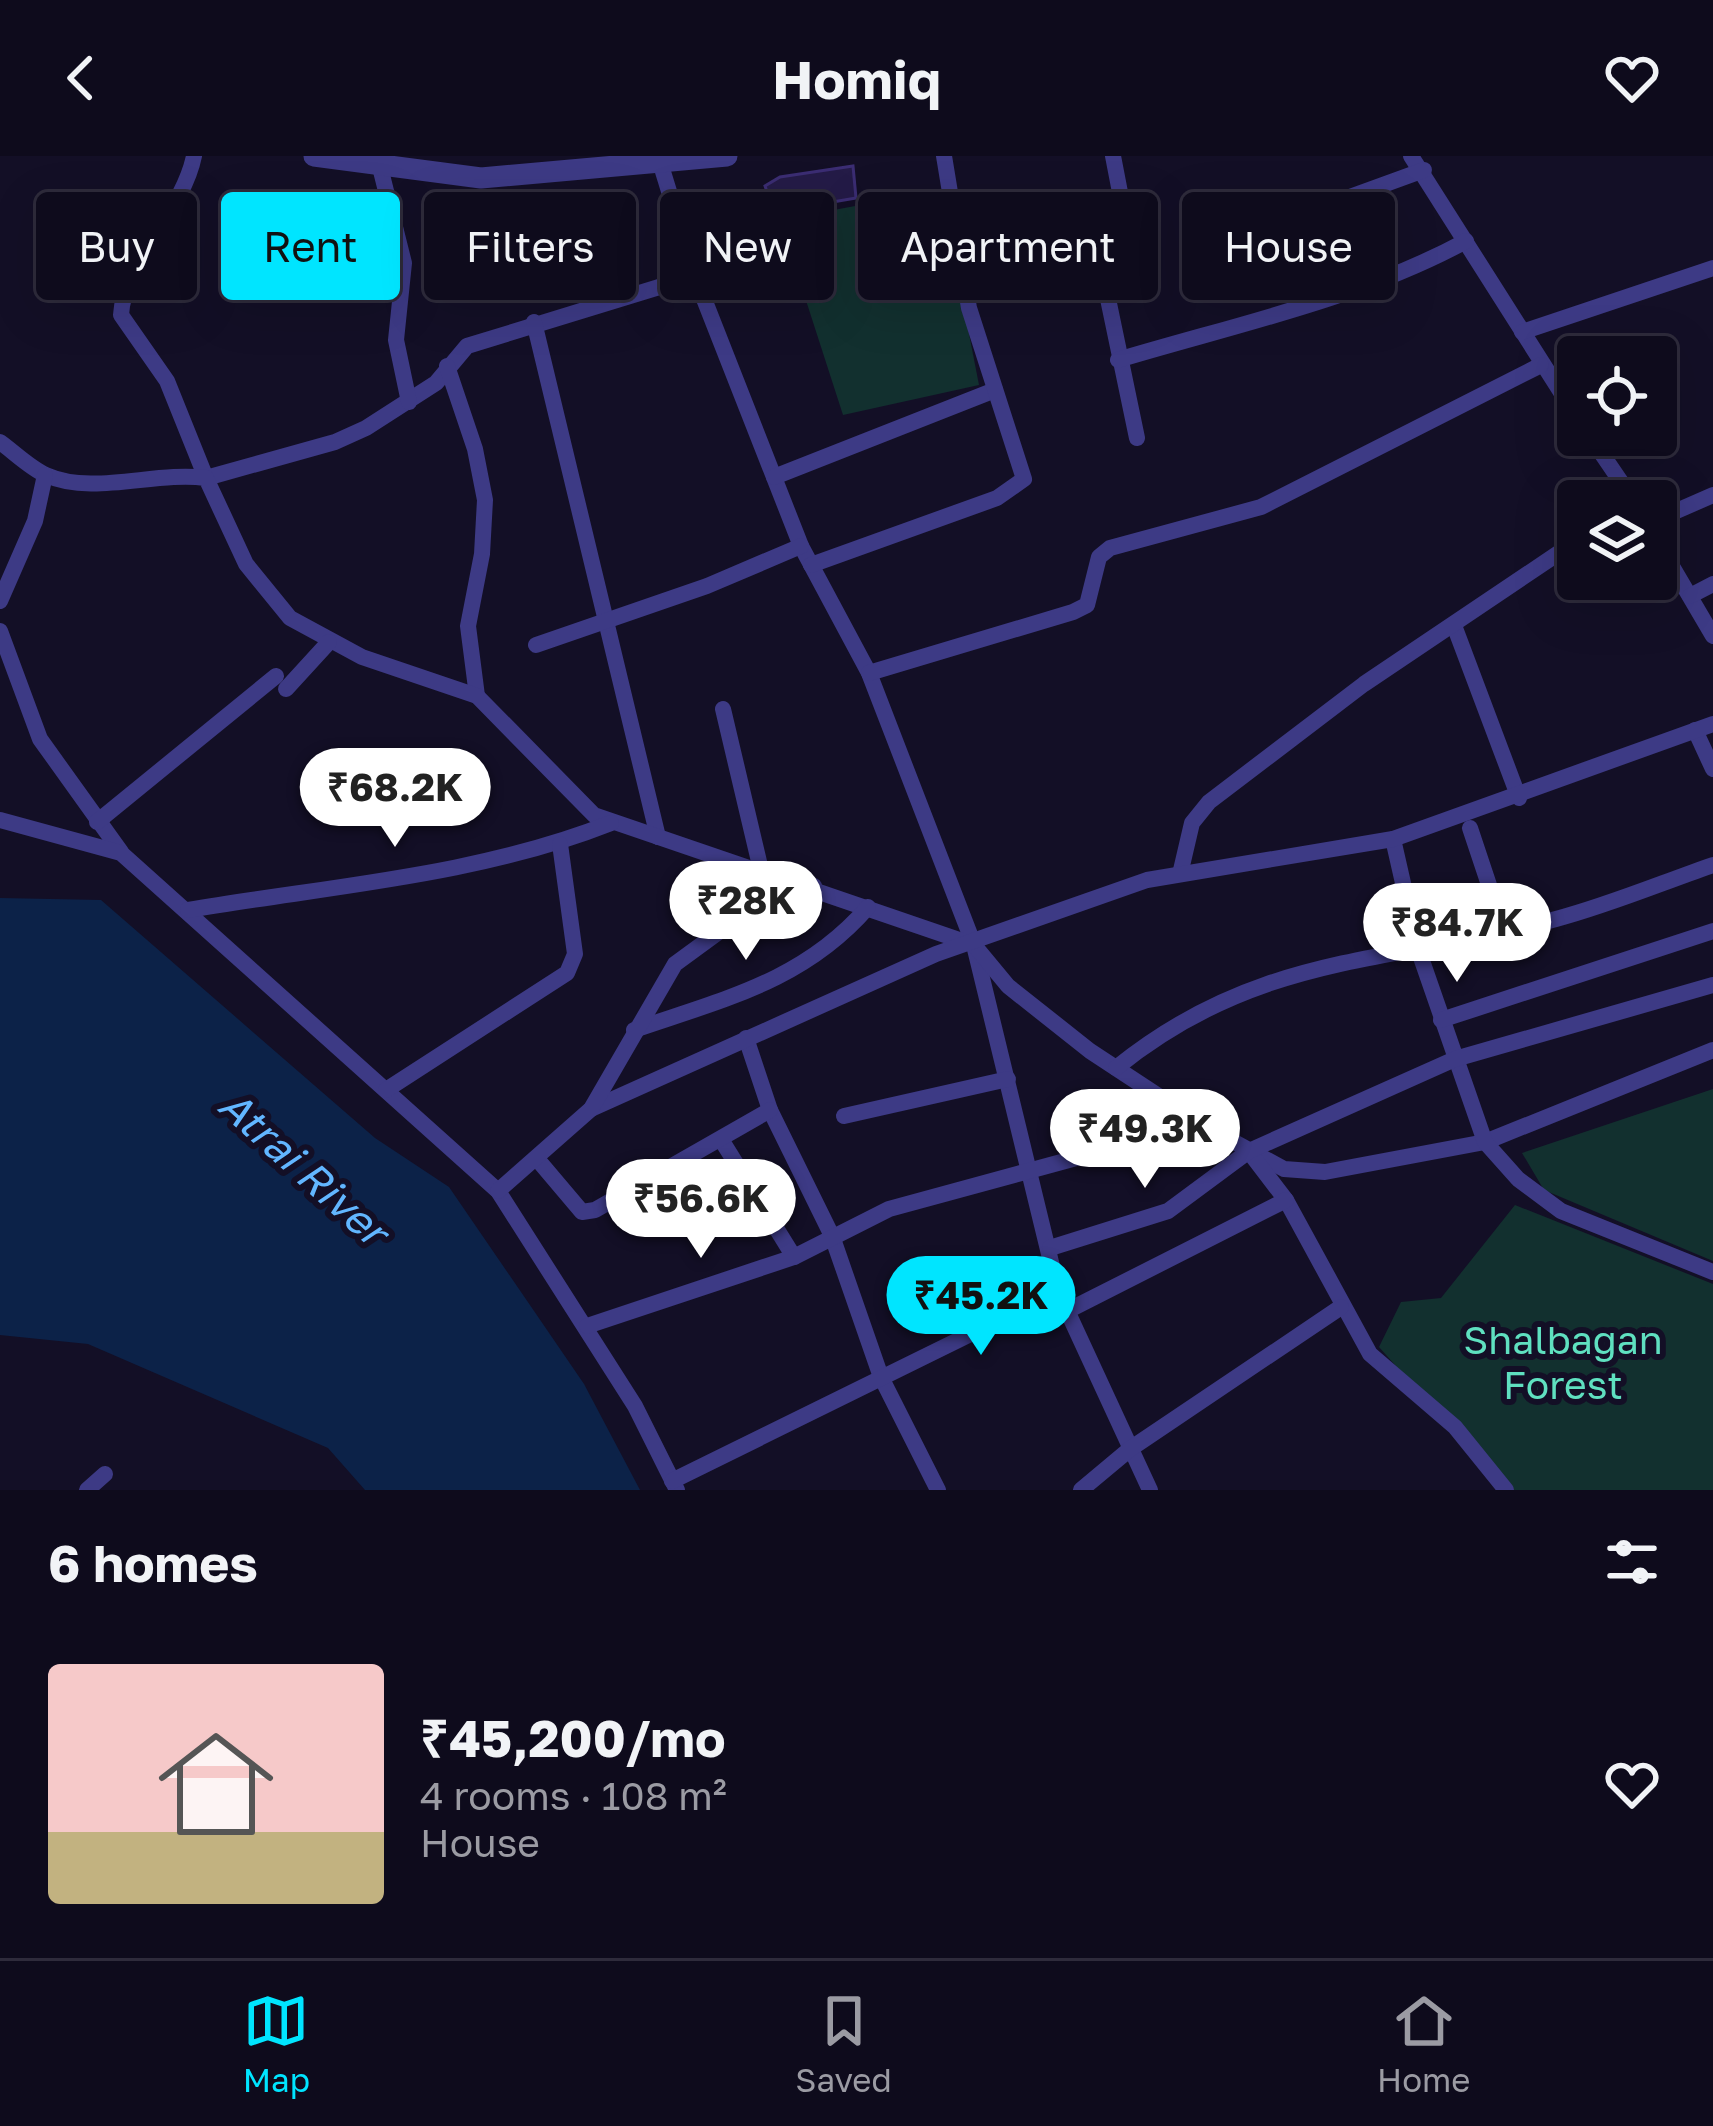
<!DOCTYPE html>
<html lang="en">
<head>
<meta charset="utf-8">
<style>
	body { margin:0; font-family:"Golos Text",sans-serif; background:#1c1929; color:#f1f3f6; height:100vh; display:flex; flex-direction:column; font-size:45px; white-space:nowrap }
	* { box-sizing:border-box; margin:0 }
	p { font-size:39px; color:#9b9ba3 }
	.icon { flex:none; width:66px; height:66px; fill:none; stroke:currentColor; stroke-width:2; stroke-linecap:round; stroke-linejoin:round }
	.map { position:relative; height:1334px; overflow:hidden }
	.details { display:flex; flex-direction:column; background:#0e0b1c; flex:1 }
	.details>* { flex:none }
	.hud { position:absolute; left:36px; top:36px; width:1641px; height:108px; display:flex; gap:24px }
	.fabs { position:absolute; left:1557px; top:180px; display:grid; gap:24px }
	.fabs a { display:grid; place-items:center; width:120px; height:120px; border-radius:12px; background:#0e0b1c; box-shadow:0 12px 48px #0002,0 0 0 3px #2e2b3b; font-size:60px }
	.price { position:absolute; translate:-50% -102px; padding:0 27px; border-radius:42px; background:#fff; color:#222; font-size:39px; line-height:78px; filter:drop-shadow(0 3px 6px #0008) }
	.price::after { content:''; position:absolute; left:50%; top:72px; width:36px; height:27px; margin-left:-18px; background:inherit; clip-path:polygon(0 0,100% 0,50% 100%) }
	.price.on { background:#00e5ff; color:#111 }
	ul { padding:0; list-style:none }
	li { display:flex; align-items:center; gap:36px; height:300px; padding:0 48px }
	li+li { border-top:3px solid #2e2b3b }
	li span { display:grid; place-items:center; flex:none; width:336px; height:240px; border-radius:12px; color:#555 }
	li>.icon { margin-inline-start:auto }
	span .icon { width:144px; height:144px; fill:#fffc; stroke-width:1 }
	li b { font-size:51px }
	h2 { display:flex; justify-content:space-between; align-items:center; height:144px; padding:0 48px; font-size:51px }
	.pill { padding:0 42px; border-radius:12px; background:#0e0b1c; box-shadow:0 12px 48px #0002,0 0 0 3px #2e2b3b; font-size:42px; line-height:108px }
	.pill.on { background:#00e5ff; color:#111 }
	header { display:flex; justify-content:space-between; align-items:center; height:156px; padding:0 48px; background:#0e0b1c; font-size:54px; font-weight:700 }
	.tabs { display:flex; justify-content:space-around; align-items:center; height:168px; border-top:3px solid #2e2b3b; background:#0e0b1c; font-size:33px; color:#9b9ba3 }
	.tabs a { display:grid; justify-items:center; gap:6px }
	.tabs .on { color:#00e5ff }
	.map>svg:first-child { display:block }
	.green { fill:#12302f }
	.water { fill:#0c2248 }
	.building { fill:#241b47; stroke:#3b2d73; stroke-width:3 }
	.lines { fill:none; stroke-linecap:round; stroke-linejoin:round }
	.minor { stroke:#3d3a85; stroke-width:16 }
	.tertiary { stroke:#3d3a85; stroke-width:21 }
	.labels { text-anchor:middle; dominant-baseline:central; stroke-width:12; stroke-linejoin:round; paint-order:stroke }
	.park-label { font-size:39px; fill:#5fe0c0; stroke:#130f26 }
	.water-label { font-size:42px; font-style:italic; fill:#62b6ff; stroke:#130f26 }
</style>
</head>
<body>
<header><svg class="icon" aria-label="back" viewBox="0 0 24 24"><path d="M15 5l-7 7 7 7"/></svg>Homiq<svg class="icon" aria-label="heart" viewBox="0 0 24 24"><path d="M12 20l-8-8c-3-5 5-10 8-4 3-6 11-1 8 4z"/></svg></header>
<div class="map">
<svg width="1713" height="1334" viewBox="0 0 1713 1334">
	<rect width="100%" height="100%" fill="#130f26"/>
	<g class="green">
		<polygon points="941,34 979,229 843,259 780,64"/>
		<polygon points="1713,933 1713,1105 1544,1034 1522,997"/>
		<polygon points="1515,1049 1713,1128 1713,1334 1506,1334 1379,1191 1401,1146 1441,1142"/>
	</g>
	<polygon class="water" points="0,742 101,744 375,982 449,1031 584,1228 640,1334 365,1334 328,1292 88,1188 0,1179"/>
	<polygon class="building" points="853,10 856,42 774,56 765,30 780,21"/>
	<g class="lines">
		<g class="minor">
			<path d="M194,0C183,55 124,106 121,159L167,225L206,322L335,286L366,272L436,227L467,190L695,120"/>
			<polyline points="1113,0 1129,83 1113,107 1107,138 1137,282"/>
			<polyline points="1411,0 1578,263"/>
			<polyline points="660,6 695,120 801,390 869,517 974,789 1058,1135 1150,1334"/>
			<polyline points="380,11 404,107 396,184 409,246"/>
			<polyline points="1292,62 1424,14"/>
			<polyline points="534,166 658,681"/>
			<polyline points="1522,176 1713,112"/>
			<path d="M1118,204C1234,169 1359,143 1466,85"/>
			<polyline points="447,210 475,293 485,344 482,398 468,470 477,540"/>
			<polyline points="1589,279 1634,345"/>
			<path d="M0,286C14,296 30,312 46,319C93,340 155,315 206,322L246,408L290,462L362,501L477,540L594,659L974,789L1008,830L1090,895L1201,968L1284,1013L1325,1016L1485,986L1713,894"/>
			<polyline points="774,321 995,234"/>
			<polyline points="1656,364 1713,339"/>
			<polyline points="1656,383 1713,480"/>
			<polyline points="811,409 997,342 1024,323 969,152 944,0"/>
			<polyline points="1690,440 1713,428"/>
			<polyline points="0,445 35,365 45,319"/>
			<polyline points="1455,472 1519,642"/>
			<polyline points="0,475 40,583 121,696"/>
			<polyline points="536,489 707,430 801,390"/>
			<polyline points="869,517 1073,456 1087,449 1099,401 1110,392 1261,351 1541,209"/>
			<polyline points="286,533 329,486"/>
			<polyline points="723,553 761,714"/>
			<polyline points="1695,574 1713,613"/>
			<polyline points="0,664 121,697 498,1035 635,1250 677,1334"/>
			<polyline points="97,666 276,520"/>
			<polyline points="1470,672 1504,774"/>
			<polyline points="1393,683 1418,793 1485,986 1518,1023 1561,1055 1713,1116"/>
			<polyline points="1181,714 1192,667 1209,646 1364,528 1578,384"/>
			<path d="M188,754C329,730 477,720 611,667"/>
			<polyline points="1441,864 1713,775"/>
			<path d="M634,874C724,843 804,825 868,751"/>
			<polyline points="746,882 770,954 832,1080 881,1221 938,1334"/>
			<path d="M1116,912C1259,796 1390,808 1556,763C1609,749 1661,727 1713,709"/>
			<polyline points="386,934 567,817 575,798 560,688"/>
			<polyline points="591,953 936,798 1147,724 1393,683 1713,568"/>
			<polyline points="844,960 1008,923"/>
			<polyline points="722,985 794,1101"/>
			<polyline points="1253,1001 1286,1044 1370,1198 1455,1271 1506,1334"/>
			<polyline points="538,1004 582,1056 595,1054 770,954"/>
			<polyline points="498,1035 591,953 675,808 731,767 814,730"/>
			<polyline points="1050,1092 1168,1055 1249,995 1455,903 1713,829"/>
			<polyline points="1065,1156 1286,1044"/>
			<polyline points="587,1170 794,1101 889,1053 1201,968"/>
			<polyline points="672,1325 1058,1135"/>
			<polyline points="87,1334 105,1318"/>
			<polyline points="1081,1334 1130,1293 1341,1151"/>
		</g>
		<polyline class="tertiary" points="314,0 481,22 727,0"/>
	</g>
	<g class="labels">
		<g class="park-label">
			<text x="1563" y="1183">Shalbagan<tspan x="1563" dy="45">Forest</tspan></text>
		</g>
		<g class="water-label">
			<text transform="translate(304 1011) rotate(42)">Atrai River</text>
		</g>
	</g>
</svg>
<div class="fabs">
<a><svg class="icon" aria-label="locate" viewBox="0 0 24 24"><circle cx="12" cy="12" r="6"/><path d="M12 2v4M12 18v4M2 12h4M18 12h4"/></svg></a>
<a><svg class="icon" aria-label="layers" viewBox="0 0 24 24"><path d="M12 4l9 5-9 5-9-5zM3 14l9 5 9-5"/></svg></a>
</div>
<b class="price" style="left:395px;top:694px">₹68.2K</b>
<b class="price" style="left:746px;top:807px">₹28K</b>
<b class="price" style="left:1457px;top:829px">₹84.7K</b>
<b class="price" style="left:1145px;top:1035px">₹49.3K</b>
<b class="price" style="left:701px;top:1105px">₹56.6K</b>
<b class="price on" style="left:981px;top:1202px">₹45.2K</b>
<div class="hud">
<a class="pill">Buy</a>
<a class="pill on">Rent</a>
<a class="pill">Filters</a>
<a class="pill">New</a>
<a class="pill">Apartment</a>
<a class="pill">House</a>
</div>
</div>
<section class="details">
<h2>6 homes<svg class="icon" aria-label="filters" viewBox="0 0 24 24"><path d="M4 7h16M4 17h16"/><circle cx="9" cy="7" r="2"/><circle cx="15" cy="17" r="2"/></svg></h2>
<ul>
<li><span style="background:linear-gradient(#f6c9c9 70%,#c2b280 0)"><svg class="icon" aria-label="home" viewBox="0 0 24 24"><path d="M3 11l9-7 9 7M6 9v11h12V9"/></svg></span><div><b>₹45,200/mo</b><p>4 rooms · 108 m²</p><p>House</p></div><svg class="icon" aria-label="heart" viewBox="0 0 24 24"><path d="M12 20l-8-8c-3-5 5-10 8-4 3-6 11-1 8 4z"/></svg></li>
</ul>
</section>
<nav class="tabs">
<a class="on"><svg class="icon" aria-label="map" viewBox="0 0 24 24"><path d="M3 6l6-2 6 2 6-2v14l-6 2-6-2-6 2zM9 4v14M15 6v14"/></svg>Map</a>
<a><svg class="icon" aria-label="saved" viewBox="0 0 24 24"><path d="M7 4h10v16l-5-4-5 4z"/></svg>Saved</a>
<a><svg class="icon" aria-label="home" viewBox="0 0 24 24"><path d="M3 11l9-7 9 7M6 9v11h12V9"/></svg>Home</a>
</nav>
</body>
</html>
